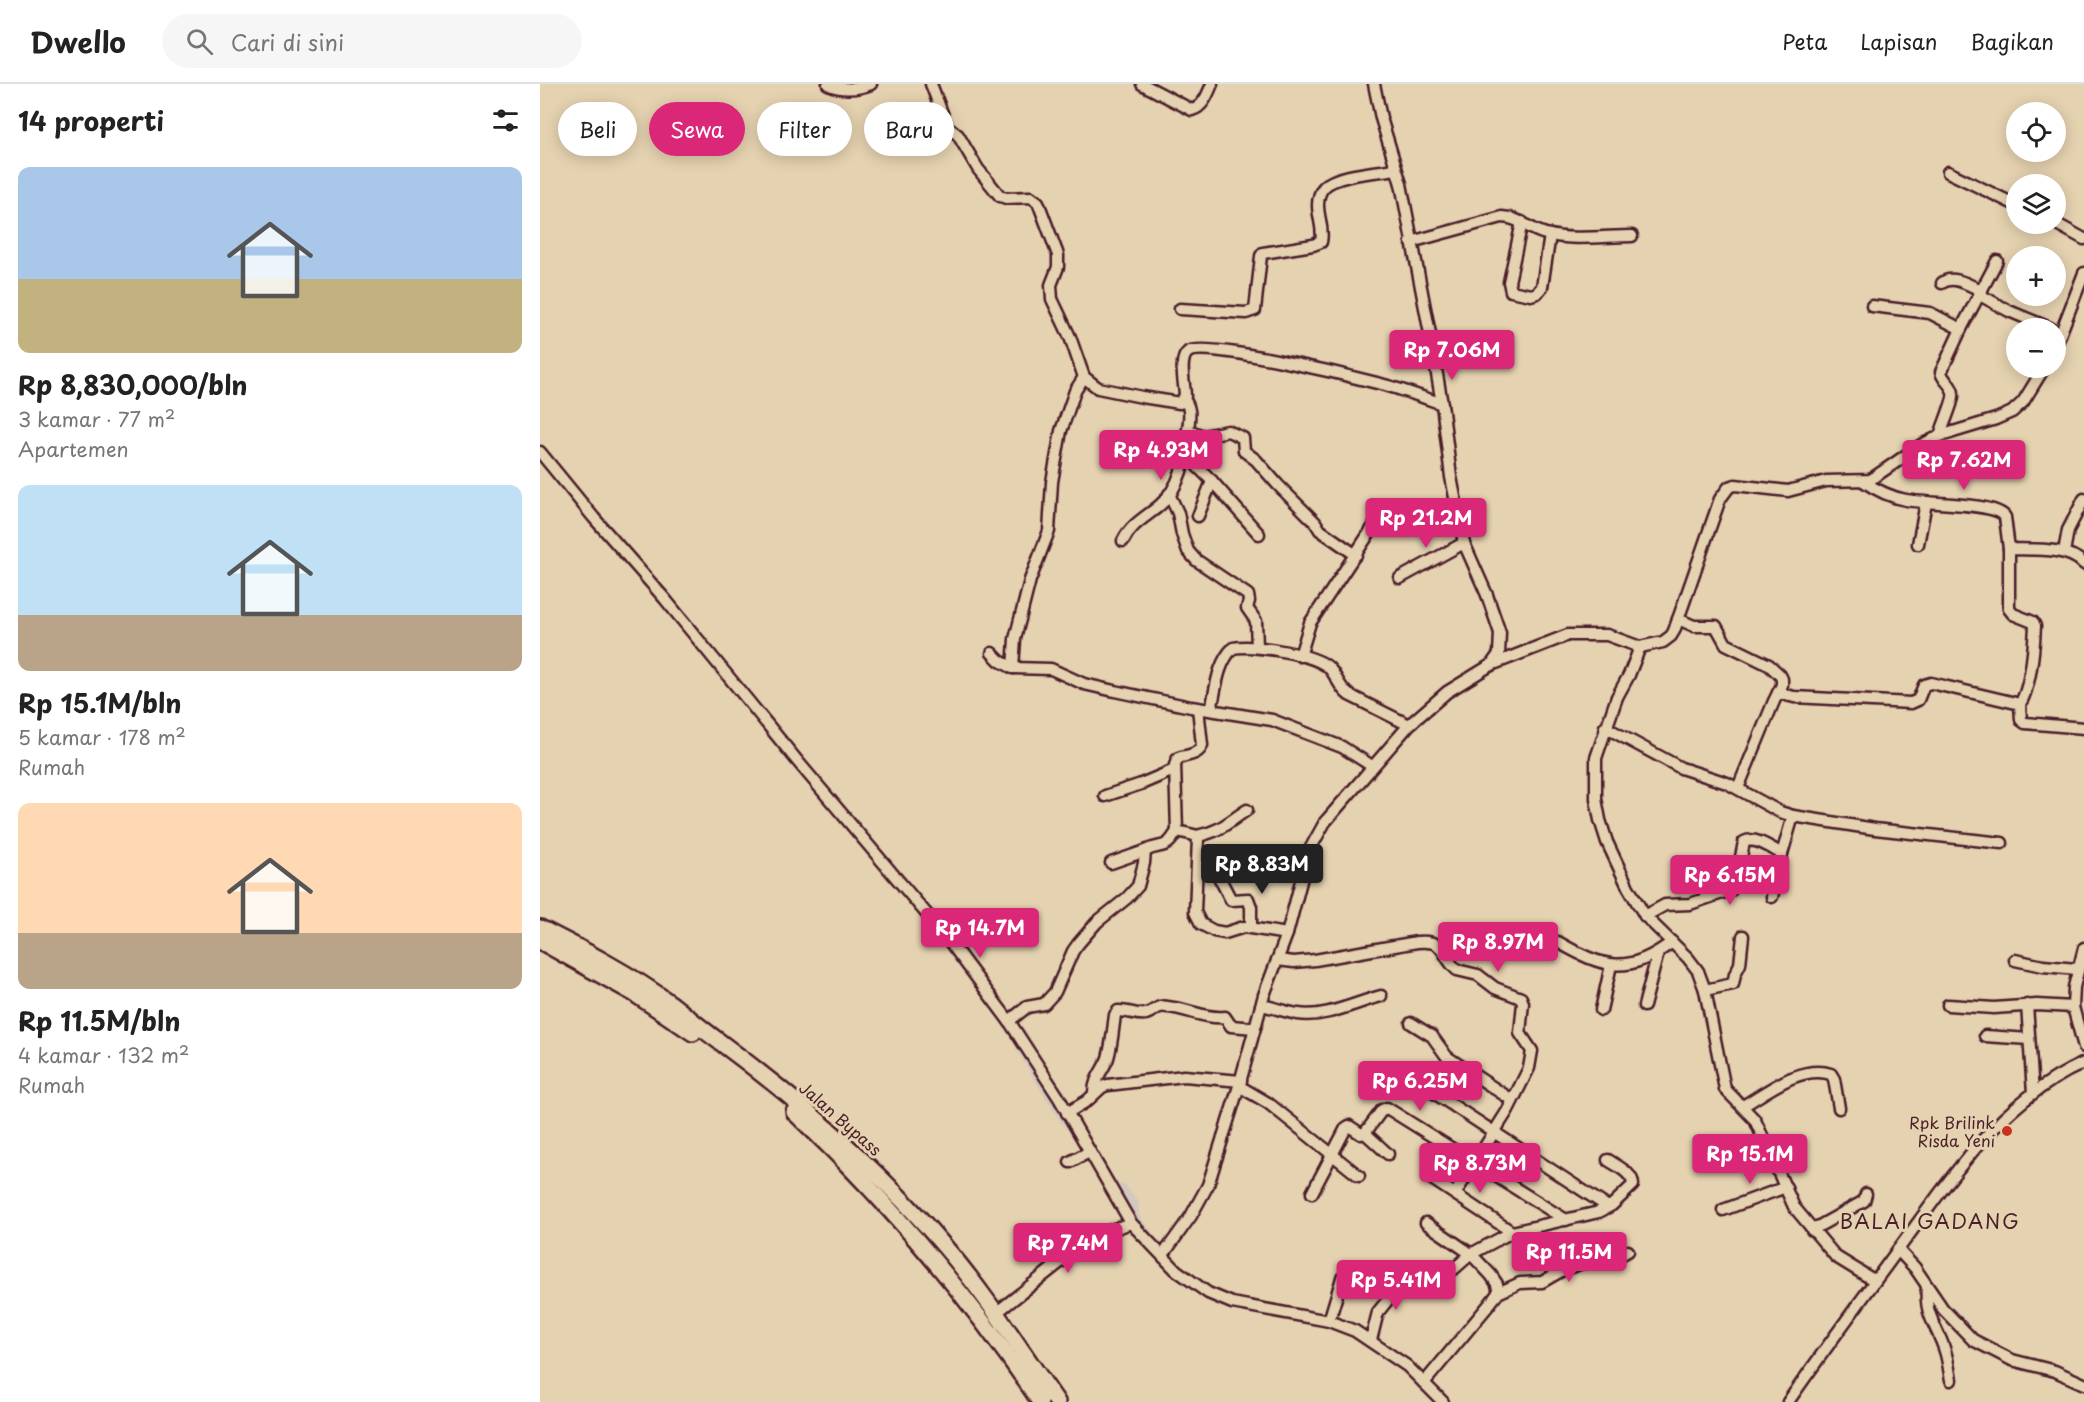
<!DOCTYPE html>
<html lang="id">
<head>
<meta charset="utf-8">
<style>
	body { margin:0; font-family:"Playpen Sans",sans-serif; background:#f6f6f6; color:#222; height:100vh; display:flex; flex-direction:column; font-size:22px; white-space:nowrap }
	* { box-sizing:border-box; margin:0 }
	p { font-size:20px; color:#767676 }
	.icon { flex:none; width:33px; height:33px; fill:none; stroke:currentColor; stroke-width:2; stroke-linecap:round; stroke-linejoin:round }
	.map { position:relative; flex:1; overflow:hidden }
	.panel { display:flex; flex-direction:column; background:#fff; width:540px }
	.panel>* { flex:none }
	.guide { position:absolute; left:18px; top:18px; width:570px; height:54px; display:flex; gap:12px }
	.fabs { position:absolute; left:1466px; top:18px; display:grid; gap:12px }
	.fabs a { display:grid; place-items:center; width:60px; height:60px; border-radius:50%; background:#fff; box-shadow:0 3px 15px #0003; font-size:30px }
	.price { position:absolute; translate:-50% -51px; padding:0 14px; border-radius:6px; background:#db2777; color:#fff; font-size:20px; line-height:39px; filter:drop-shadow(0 2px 3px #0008) }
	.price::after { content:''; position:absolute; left:50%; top:36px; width:18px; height:14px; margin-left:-9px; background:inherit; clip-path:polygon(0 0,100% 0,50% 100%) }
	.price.active { background:#222; color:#fff }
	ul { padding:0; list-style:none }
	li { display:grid; align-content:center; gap:12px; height:318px; padding:0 18px }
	li span { display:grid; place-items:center; height:186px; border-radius:12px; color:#555 }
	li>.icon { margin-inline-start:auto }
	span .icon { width:108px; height:108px; fill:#fffc; stroke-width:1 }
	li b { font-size:26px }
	h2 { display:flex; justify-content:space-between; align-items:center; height:72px; padding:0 18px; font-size:26px }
	.chip { padding:0 21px; border-radius:27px; background:#fff; box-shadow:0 3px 15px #0003; font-size:21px; line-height:54px }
	.chip.active { background:#db2777; color:#fff }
	header { display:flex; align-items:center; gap:36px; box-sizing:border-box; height:84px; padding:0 30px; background:#fff; border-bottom:2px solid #e0e0e0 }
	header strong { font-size:28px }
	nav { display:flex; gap:33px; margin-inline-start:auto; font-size:21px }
	.search { width:420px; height:54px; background:#f6f6f6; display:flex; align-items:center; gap:15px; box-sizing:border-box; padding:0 21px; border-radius:33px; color:#767676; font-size:22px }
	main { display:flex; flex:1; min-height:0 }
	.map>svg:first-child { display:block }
	.built { fill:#d4c8bf }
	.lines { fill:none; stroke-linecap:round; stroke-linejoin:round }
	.minor-casing { stroke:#4a1f2b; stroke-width:15 }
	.highway-casing { stroke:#4a1f2b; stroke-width:20 }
	.minor { stroke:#e5d2b0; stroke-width:10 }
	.highway { stroke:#e5d2b0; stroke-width:15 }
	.poi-dot { fill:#c8321e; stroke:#e5d2b0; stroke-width:2 }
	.labels { text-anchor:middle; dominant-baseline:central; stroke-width:6; stroke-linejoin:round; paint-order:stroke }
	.street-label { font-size:16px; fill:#4a1f2b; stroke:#e5d2b0 }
	.poi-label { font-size:16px; fill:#4a1f2b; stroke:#e5d2b0; text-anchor:end }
	.quarter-label { font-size:20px; letter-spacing:1.5px; fill:#4a1f2b; stroke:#e5d2b0 }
</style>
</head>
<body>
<header>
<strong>Dwello</strong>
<div class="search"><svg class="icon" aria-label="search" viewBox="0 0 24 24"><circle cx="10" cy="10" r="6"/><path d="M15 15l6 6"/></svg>Cari di sini</div>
<nav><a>Peta</a><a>Lapisan</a><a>Bagikan</a></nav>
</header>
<main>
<section class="panel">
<h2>14 properti<svg class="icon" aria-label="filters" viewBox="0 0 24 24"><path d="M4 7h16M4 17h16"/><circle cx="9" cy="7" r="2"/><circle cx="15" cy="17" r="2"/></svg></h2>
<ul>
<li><span style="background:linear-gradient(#a9c7e8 60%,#c2b280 0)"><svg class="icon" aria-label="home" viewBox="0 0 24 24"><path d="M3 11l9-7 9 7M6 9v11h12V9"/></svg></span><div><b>Rp 8,830,000/bln</b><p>3 kamar · 77 m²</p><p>Apartemen</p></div></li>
<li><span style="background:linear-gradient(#bfe0f5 70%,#b9a48a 0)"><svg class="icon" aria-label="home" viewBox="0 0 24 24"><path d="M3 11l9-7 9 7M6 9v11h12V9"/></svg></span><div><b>Rp 15.1M/bln</b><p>5 kamar · 178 m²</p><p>Rumah</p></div></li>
<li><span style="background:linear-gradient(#ffd9b3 70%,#b9a48a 0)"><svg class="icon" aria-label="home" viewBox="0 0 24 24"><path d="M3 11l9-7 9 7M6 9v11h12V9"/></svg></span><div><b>Rp 11.5M/bln</b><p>4 kamar · 132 m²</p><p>Rumah</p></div></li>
</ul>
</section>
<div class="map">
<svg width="1544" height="1318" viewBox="0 0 1544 1318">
	<rect width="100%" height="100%" fill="#e5d2b0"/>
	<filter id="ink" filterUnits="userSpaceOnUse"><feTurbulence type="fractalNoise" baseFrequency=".0167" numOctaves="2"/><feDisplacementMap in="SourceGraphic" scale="12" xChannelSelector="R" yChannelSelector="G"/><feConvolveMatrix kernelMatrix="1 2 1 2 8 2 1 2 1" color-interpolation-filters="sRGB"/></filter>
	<g filter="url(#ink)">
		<polygon class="built" points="484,943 508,985 525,1007 532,1028 562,1080 580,1101 584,1099 599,1119 599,1131 613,1150 607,1160 594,1152 577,1122 572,1120 553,1081 519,1035 485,980 469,951"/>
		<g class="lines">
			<defs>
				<g id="minor">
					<path d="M288,0C301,7 318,5 331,0"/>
					<path d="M391,0L407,42L418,51L438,85L460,112L466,114L491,113L498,118L518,171V183L511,201L512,215L530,253L544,293L558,304L602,313L640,319L645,312C645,301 638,276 648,268C665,256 814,293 841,300C861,305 882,313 902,320"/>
					<path d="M602,0L652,26C663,23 668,10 672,0"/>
					<polyline points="834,0 841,34 861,100 891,255 902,320 911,393 924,459 947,511 960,549 959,570 951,581"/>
					<polyline points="1408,88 1476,121"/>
					<polyline points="982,138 969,198 971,207 991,211 997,209 1002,203 1010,151"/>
					<polyline points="1515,139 1544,155"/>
					<path d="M871,158L962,133C981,134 989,146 1006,150C1031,157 1066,152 1092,152"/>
					<path d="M1402,199C1413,190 1431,202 1442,207"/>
					<polyline points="1440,211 1469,227 1510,244"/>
					<polyline points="1332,222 1390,229 1421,245"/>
					<path d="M640,225L706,229L715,226L721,172L723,169L773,161L781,158C784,145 778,134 778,121C778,115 780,107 784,103C796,90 839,88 856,85"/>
					<polyline points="1515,264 1544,189"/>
					<polyline points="648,346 663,352 688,347 703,354 704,367 716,376 738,401 775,438 780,446 816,471"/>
					<path d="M1400,352C1402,343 1415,315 1413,309C1412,300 1403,297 1401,288L1421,245L1457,177"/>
					<polyline points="0,368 54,434 125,515 259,679 407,854 469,937 519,1014 591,1139 636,1186 668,1209 692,1219 789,1237 815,1247 867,1282 903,1318"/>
					<polyline points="646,371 672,397 719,450"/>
					<polyline points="629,410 638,429 642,450 648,467 656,476 708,511 709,517 707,524 716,537 717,563"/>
					<polyline points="658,432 672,397"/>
					<path d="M583,457C591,440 606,433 619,422C641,404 646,373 648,346C649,335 652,325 644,315"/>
					<polyline points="1378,460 1386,419"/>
					<path d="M1469,465C1491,466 1528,462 1544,480"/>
					<polyline points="1524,468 1528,446 1544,415"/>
					<polyline points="860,494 924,459"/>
					<polyline points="1138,535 1154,542 1176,542 1186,560 1229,581 1240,591 1242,595 1242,601 1234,617 1198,704"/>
					<polyline points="1100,563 1089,591 1077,613 1056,674 1056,715 1060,736 1067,758 1088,803 1105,832 1148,874 1158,887 1165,906 1185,1005 1215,1036 1254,1123 1296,1173 1335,1197"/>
					<polyline points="452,569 460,577 473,584 511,585 544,600 570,606 651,623 732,636 802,663 832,682"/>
					<polyline points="760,572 770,539 838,436"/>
					<polyline points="473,584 475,555 490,496 509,447 512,398 521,347 535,307 544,293"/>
					<path d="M1238,609L1254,613L1371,619L1378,616L1384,601L1391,599L1480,620C1491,602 1494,563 1495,542L1493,538L1473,530L1469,525V465L1465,433C1457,418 1385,420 1366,416C1350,413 1336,406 1323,397"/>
					<polyline points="1480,620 1481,636 1485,639 1544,644"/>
					<path d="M671,626C676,605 677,580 693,564C712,560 776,570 789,584C797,592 799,604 809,611L869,641"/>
					<polyline points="1065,643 1141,684 1187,699 1240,728 1253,732 1335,745 1462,759"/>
					<polyline points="565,712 601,700 634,686"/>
					<polyline points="637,747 654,751 658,754 655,828 661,840 674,847 685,849 704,843 747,850"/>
					<path d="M657,752C680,748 688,738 707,726"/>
					<polyline points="571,779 605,767"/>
					<polyline points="689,783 679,787 678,791 691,816 708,815 711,823 711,843"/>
					<polyline points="1232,813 1242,770 1253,732"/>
					<path d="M1105,832L1125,821L1150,820L1191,806L1196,798L1204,758C1215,752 1231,764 1242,770"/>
					<path d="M1018,858C1063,884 1088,892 1132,858"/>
					<polyline points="1544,864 1534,903 1533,923 1544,963"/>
					<path d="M737,876L754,878L775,876L877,858C907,855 900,871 917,886L938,891L955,904L981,914L983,919L980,949L992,967L989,984L968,1026L915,1110"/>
					<polyline points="1475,876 1503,882 1537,885"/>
					<polyline points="1165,906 1193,900 1195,890 1200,880 1203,852"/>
					<path d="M721,921C733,923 745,928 758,930C786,934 814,919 841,912"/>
					<polyline points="1408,921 1454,924 1497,921 1533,923"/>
					<polyline points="1487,921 1493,1009"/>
					<polyline points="1104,922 1118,869"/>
					<polyline points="1061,926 1071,881"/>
					<path d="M469,937L487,923L504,920L515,908L533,867L538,860L557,838L587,814L598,802L604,779L605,767C623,758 625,768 637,747L635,681L638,674C647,671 659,671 662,661L658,624"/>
					<polyline points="871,939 892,952 907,973 972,1016"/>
					<polyline points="1445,952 1489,955"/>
					<polyline points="699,1002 728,1019 819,1092"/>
					<polyline points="888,1005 1068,1123"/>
					<path d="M554,1009C554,994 563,987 568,974C572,960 573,945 575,931L578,927C587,926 597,932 606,930C616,927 616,921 628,923C648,925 665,935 685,933L691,942L715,944"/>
					<path d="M1203,1022C1227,1008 1261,980 1291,990L1294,995L1299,1024"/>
					<polyline points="527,1029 547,1017 562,1003 568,1001 644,992 701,997"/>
					<polyline points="825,1049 848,1070"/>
					<polyline points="530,1078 549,1068"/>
					<polyline points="892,1095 972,1148"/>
					<polyline points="772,1109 806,1044 809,1042 821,1050 825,1049 842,1026 847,1024 1026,1136"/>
					<polyline points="1183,1126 1246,1103"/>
					<polyline points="1272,1146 1324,1117 1326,1110"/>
					<polyline points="1358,1166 1375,1184 1403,1225 1433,1256 1472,1276 1515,1287 1544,1300"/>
					<polyline points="623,1171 651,1132 668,1101 699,1002 724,911 747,850 769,767 785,738 869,641 907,608 951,581 1028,551 1067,551 1100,563 1123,558 1131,552 1134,547 1180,415 1189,403 1195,401 1248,407 1286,397 1330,396 1381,361 1400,352 1456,335 1472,328 1483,318 1504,284"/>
					<path d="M914,1185L931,1170L972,1148L1059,1128L1072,1121L1093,1101C1093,1089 1077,1082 1068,1076"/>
					<path d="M1387,1202C1384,1232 1397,1241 1405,1267C1408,1276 1409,1286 1411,1296"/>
					<polyline points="958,1209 980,1199 1002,1198 1023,1186 1057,1174 1079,1172 1088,1167"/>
					<polyline points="456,1229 523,1176 539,1157 591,1139"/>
					<polyline points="789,1237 802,1194"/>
					<polyline points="831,1256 838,1228 867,1192"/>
					<polyline points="884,1299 948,1222 958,1209 958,1205 957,1200 951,1191 931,1170 886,1139"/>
					<path d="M1248,1318C1284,1266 1322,1215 1360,1163C1412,1093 1461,1016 1544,979"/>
				</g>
				<g id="highway">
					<path d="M0,844C44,866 90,890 130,919C147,932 163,946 180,958C262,1019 339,1085 405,1163C446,1211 481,1266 517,1318"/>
					<polyline points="0,857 95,910 153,949"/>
					<path d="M254,1028C347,1116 429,1212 500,1318"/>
				</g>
			</defs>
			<use href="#minor" class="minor-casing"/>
			<use href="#highway" class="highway-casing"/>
			<use href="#minor" class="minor"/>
			<use href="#highway" class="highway"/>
		</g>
	</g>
	<circle class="poi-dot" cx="1467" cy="1047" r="6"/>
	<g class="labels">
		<g class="street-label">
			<text transform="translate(301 1034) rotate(41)">Jalan Bypass</text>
		</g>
		<g class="poi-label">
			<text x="1455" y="1038">Rpk Brilink<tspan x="1455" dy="18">Risda Yeni</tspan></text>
		</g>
		<g class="quarter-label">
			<text x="1390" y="1137">BALAI GADANG</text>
		</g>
	</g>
</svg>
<div class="fabs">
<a><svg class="icon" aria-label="locate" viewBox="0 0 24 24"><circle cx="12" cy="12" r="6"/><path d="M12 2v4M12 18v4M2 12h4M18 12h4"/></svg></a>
<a><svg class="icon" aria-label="layers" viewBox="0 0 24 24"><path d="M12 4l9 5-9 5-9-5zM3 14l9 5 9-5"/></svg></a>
<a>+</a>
<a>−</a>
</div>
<b class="price" style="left:912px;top:297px">Rp 7.06M</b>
<b class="price" style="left:621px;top:397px">Rp 4.93M</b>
<b class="price" style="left:1424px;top:407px">Rp 7.62M</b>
<b class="price" style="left:886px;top:465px">Rp 21.2M</b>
<b class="price active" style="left:722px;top:811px">Rp 8.83M</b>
<b class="price" style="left:1190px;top:822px">Rp 6.15M</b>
<b class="price" style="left:440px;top:875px">Rp 14.7M</b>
<b class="price" style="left:958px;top:889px">Rp 8.97M</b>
<b class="price" style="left:880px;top:1028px">Rp 6.25M</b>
<b class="price" style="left:1210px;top:1101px">Rp 15.1M</b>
<b class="price" style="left:940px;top:1110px">Rp 8.73M</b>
<b class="price" style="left:528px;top:1190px">Rp 7.4M</b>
<b class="price" style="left:1029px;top:1199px">Rp 11.5M</b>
<b class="price" style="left:856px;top:1227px">Rp 5.41M</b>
<div class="guide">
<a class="chip">Beli</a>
<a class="chip active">Sewa</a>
<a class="chip">Filter</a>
<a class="chip">Baru</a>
</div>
</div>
</main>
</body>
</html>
